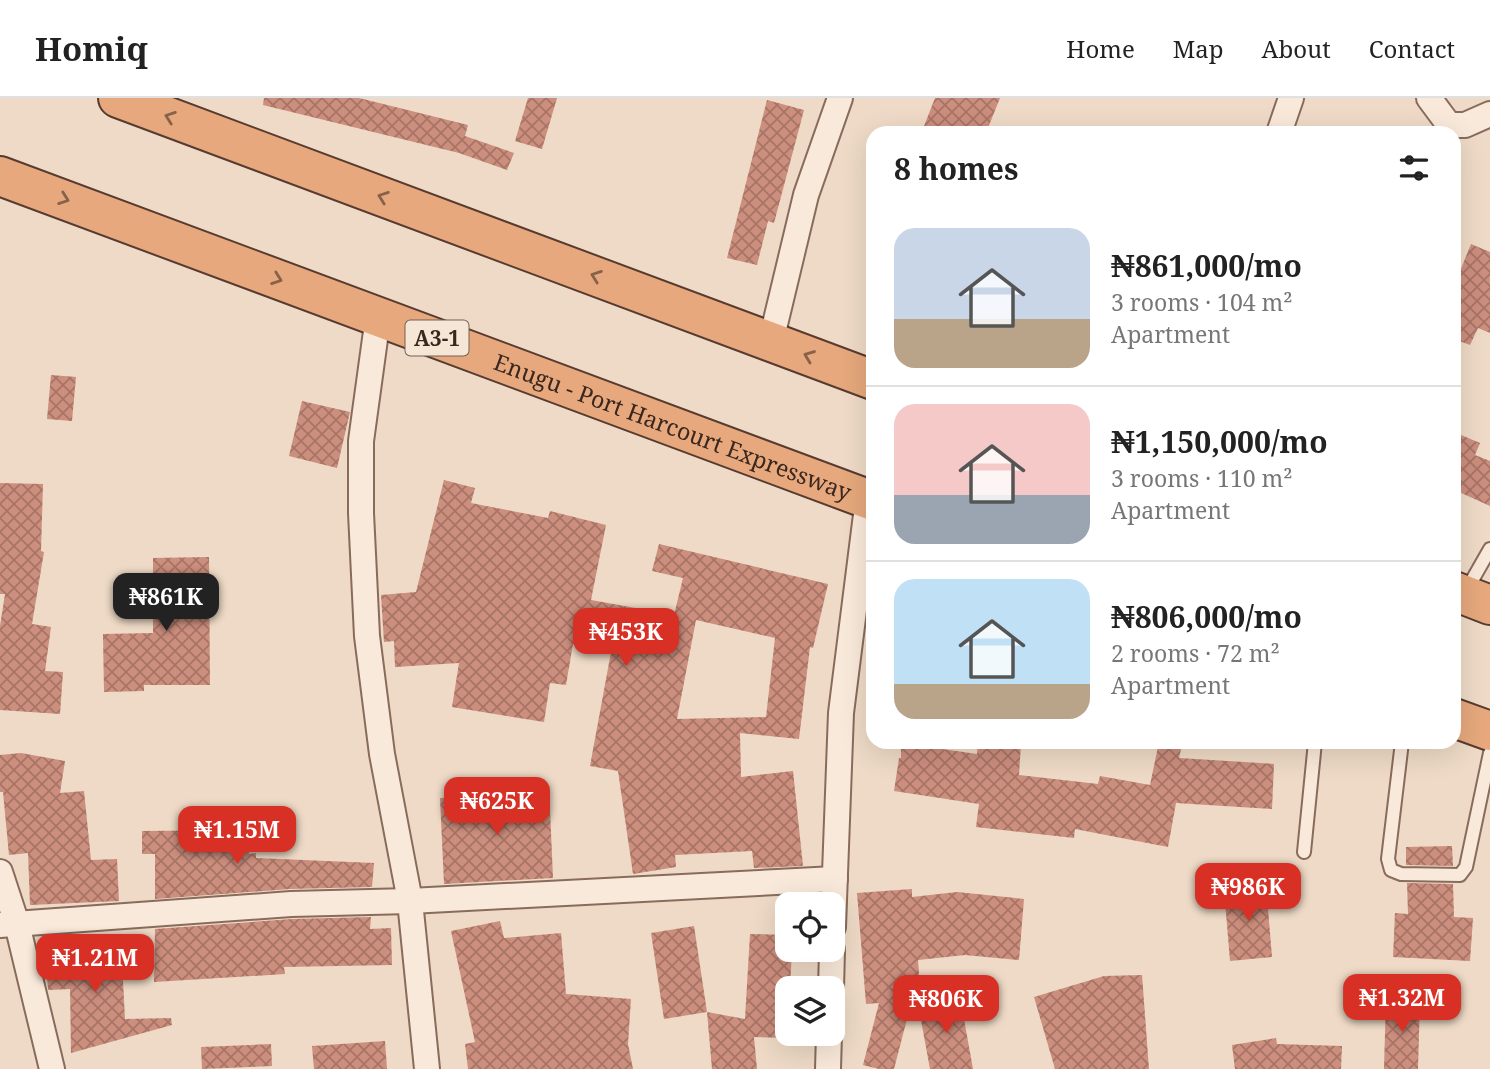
<!DOCTYPE html>
<html lang="en">
<head>
<meta charset="utf-8">
<style>
	body { margin:0; font-family:"Noto Serif",serif; background:#f6f6f6; color:#222; height:100vh; display:flex; flex-direction:column; font-size:26px; white-space:nowrap }
	* { box-sizing:border-box; margin:0 }
	p { font-size:23px; color:#767676 }
	.icon { flex:none; width:38px; height:38px; fill:none; stroke:currentColor; stroke-width:2; stroke-linecap:round; stroke-linejoin:round }
	.map { position:relative; flex:1; overflow:hidden }
	.side { position:absolute; left:866px; top:28px; width:595px; height:623px; display:flex; flex-direction:column; background:#fff; border-radius:21px; box-shadow:0 7px 28px #0002 }
	.side>* { flex:none }
	.controls { position:absolute; left:775px; top:794px; display:grid; gap:14px }
	.controls a { display:grid; place-items:center; width:70px; height:70px; border-radius:14px; background:#fff; box-shadow:0 7px 28px #0002; font-size:35px }
	.price { position:absolute; translate:-50% -60px; padding:0 16px; border-radius:14px; background:#d93025; color:#fff; font-size:23px; line-height:46px; filter:drop-shadow(0 2px 4px #0008) }
	.price::after { content:''; position:absolute; left:50%; top:42px; width:21px; height:16px; margin-left:-10px; background:inherit; clip-path:polygon(0 0,100% 0,50% 100%) }
	.price.active { background:#222; color:#fff }
	ul { padding:0; list-style:none }
	li { display:flex; align-items:center; gap:21px; height:175px; padding:0 28px }
	li+li { border-top:2px solid #e0e0e0 }
	li span { display:grid; place-items:center; flex:none; width:196px; height:140px; border-radius:21px; color:#555 }
	li>.icon { margin-inline-start:auto }
	span .icon { width:84px; height:84px; fill:#fffc; stroke-width:1 }
	li b { font-size:30px }
	h2 { display:flex; justify-content:space-between; align-items:center; height:84px; padding:0 28px; font-size:30px }
	header { display:flex; align-items:center; gap:42px; box-sizing:border-box; height:98px; padding:0 35px; background:#fff; border-bottom:2px solid #e0e0e0 }
	header strong { font-size:33px }
	nav { display:flex; gap:38px; margin-inline-start:auto; font-size:24px }
	.map>svg:first-child { display:block }
	.building { fill:url(#building-cross-hatch); fill-rule:evenodd }
	.lines { fill:none; stroke-linecap:round; stroke-linejoin:round }
	.service-casing { stroke:#896b5c; stroke-width:16 }
	.minor-casing { stroke:#896b5c; stroke-width:28 }
	.trunk-casing { stroke:#573b30; stroke-width:42 }
	.service { stroke:#f9e9da; stroke-width:12 }
	.minor { stroke:#f9e9da; stroke-width:24 }
	.trunk { stroke:#e6a87c; stroke-width:38 }
	.oneway { stroke:#876149 }
	.labels { text-anchor:middle; dominant-baseline:central; stroke-width:5; stroke-linejoin:round; paint-order:stroke }
	.shield { fill:#f5e6d6; stroke:#726056; stroke-width:2 }
	.shield-label { font-size:21px; font-weight:bold; fill:#3a271f }
	.street-label { font-size:23px; fill:#3a271f; stroke:#f5e6d6 }
</style>
</head>
<body>
<header>
<strong>Homiq</strong>
<nav><a>Home</a><a>Map</a><a>About</a><a>Contact</a></nav>
</header>
<div class="map">
<svg width="1490" height="971" viewBox="0 0 1490 971">
	<defs>
		<pattern id="building-cross-hatch" width="8" height="8" patternUnits="userSpaceOnUse" patternTransform="scale(1.75)"><rect width="8" height="8" fill="#cc8e7d"/><path d="M0 0l8 8M0 8l8-8" fill="none" stroke="#a77466"/></pattern>
	</defs>
	<rect width="100%" height="100%" fill="#eedac6"/>
	<g class="building">
		<polygon points="264,0 359,0 468,27 465,38 514,55 507,72 459,55 263,7"/>
		<polygon points="528,0 557,0 542,51 515,43"/>
		<polygon points="935,0 1000,0 986,35 943,35 924,28"/>
		<polygon points="767,2 804,12 774,125 768,123 757,167 727,160"/>
		<polygon points="1471,146 1490,154 1490,235 1478,230 1470,247 1454,241 1454,188"/>
		<polygon points="51,277 76,279 72,323 47,321"/>
		<polygon points="302,303 350,314 337,370 289,358"/>
		<polygon points="1454,334 1480,345 1475,357 1490,363 1490,408 1459,394 1454,405"/>
		<path d="M444,382L475,390L471,405L548,420L550,413L606,427L591,502L674,517L683,480L652,473L659,446L828,486L813,550L810,549L799,641L740,635L741,679L793,673L803,768L754,770L752,753L675,757L676,769L633,776L618,673L590,668L611,554L573,546L566,587L550,585L544,624L452,609L459,565L395,569L394,543L384,544L381,497L416,494ZM696,522L775,540L766,619L677,621Z"/>
		<polygon points="0,385 43,386 41,453 44,454 32,526 51,529 45,573 63,574 60,616 0,612 0,528 5,496 0,496"/>
		<polygon points="209,459 210,587 144,587 144,593 104,594 103,536 153,535 153,460"/>
		<polygon points="978,644 1021,646 1019,677 1098,686 1100,678 1150,687 1159,644 1182,647 1179,660 1274,666 1272,711 1176,705 1168,749 1075,731 1074,740 976,729 979,706 894,693 899,660 901,660 901,645 977,656"/>
		<polygon points="21,655 65,663 60,695 84,693 91,762 117,761 119,803 30,807 28,755 9,757 3,694 0,694 0,657"/>
		<polygon points="549,688 553,780 444,786 440,700 502,697 502,691"/>
		<polygon points="250,732 249,756 256,755 256,760 374,765 372,789 290,791 155,801 155,756 142,756 142,733"/>
		<polygon points="1452,748 1453,768 1406,767 1406,749"/>
		<polygon points="1407,785 1453,786 1454,819 1473,820 1470,863 1393,859 1395,815 1408,816"/>
		<polygon points="1266,787 1272,859 1230,863 1224,791"/>
		<polygon points="912,791 912,799 957,794 1024,801 1019,862 965,857 918,862 919,875 894,971 879,971 863,967 879,905 866,906 857,795"/>
		<polygon points="371,819 370,831 391,830 392,867 284,869 285,876 154,884 155,831 292,821"/>
		<polygon points="500,823 504,840 561,835 566,896 631,901 628,946 633,971 468,971 465,946 475,944 451,833"/>
		<polygon points="694,828 707,914 664,921 651,835"/>
		<polygon points="750,836 788,837 788,852 792,852 790,891 788,891 788,940 754,939 757,971 712,971 707,914 745,921"/>
		<polygon points="121,844 125,921 171,920 172,927 71,955 70,891 48,892 45,848"/>
		<polygon points="1142,877 1149,971 1055,971 1034,899 1104,878"/>
		<polygon points="960,899 973,971 930,971 918,906"/>
		<polygon points="1386,900 1420,901 1418,971 1384,971"/>
		<polygon points="1276,940 1277,946 1342,948 1341,971 1235,971 1232,947"/>
		<polygon points="385,943 387,971 314,971 312,948"/>
		<polygon points="271,946 272,968 202,971 201,949"/>
	</g>
	<g class="lines">
		<defs>
			<g id="service">
				<polyline points="1466,493 1490,451"/>
				<polyline points="1402,644 1388,761 1391,772 1401,776 1460,777 1466,769 1490,655"/>
				<polyline points="1304,754 1315,644"/>
			</g>
			<g id="minor">
				<polyline points="1429,0 1449,27 1465,27 1490,16"/>
				<polyline points="1279,35 1291,0"/>
				<polyline points="378,219 361,343 361,415 367,538 382,656 410,803 427,971"/>
				<polyline points="771,243 806,97 840,0"/>
				<polyline points="0,774 17,826 52,971"/>
				<polyline points="0,827 291,806 410,803 835,781"/>
				<polyline points="833,829 841,615 868,401"/>
				<polyline points="831,891 832,852"/>
				<polyline points="828,971 829,936"/>
			</g>
			<g id="trunk">
				<polyline points="118,0 873,282"/>
				<path id="s1" d="M0,78L873,403"/>
				<polyline points="1454,493 1490,507"/>
				<polyline points="1454,620 1490,633"/>
			</g>
		</defs>
		<use href="#service" class="service-casing"/>
		<use href="#minor" class="minor-casing"/>
		<use href="#trunk" class="trunk-casing"/>
		<use href="#service" class="service"/>
		<use href="#minor" class="minor"/>
		<use href="#trunk" class="trunk"/>
	</g>
	<defs><path id="oneway-chevron" d="M-2-3.5L2.5 0L-2 3.5" fill="none" stroke-width="1.6" stroke-linecap="round" stroke-linejoin="round" transform="scale(1.75)"/></defs>
	<g class="oneway">
		<use href="#oneway-chevron" transform="translate(170 19) rotate(-160)"/>
		<use href="#oneway-chevron" transform="translate(383 99) rotate(-160)"/>
		<use href="#oneway-chevron" transform="translate(64 101) rotate(20)"/>
		<use href="#oneway-chevron" transform="translate(596 178) rotate(-160)"/>
		<use href="#oneway-chevron" transform="translate(277 181) rotate(20)"/>
		<use href="#oneway-chevron" transform="translate(809 258) rotate(-159)"/>
	</g>
	<g class="labels">
		<rect class="shield" x="405.5" y="222.5" width="63" height="35" rx="5"/>
		<g class="shield-label">
			<text x="437" y="240">A3-1</text>
		</g>
		<g class="street-label">
			<text stroke="none"><textPath href="#s1" startOffset="718">Enugu - Port Harcourt Expressway</textPath></text>
		</g>
	</g>
</svg>
<div class="controls">
<a><svg class="icon" aria-label="locate" viewBox="0 0 24 24"><circle cx="12" cy="12" r="6"/><path d="M12 2v4M12 18v4M2 12h4M18 12h4"/></svg></a>
<a><svg class="icon" aria-label="layers" viewBox="0 0 24 24"><path d="M12 4l9 5-9 5-9-5zM3 14l9 5 9-5"/></svg></a>
</div>
<b class="price active" style="left:166px;top:535px">₦861K</b>
<b class="price" style="left:626px;top:570px">₦453K</b>
<b class="price" style="left:497px;top:739px">₦625K</b>
<b class="price" style="left:237px;top:768px">₦1.15M</b>
<b class="price" style="left:1248px;top:825px">₦986K</b>
<b class="price" style="left:95px;top:896px">₦1.21M</b>
<b class="price" style="left:1402px;top:936px">₦1.32M</b>
<b class="price" style="left:946px;top:937px">₦806K</b>
<section class="side">
<h2>8 homes<svg class="icon" aria-label="filters" viewBox="0 0 24 24"><path d="M4 7h16M4 17h16"/><circle cx="9" cy="7" r="2"/><circle cx="15" cy="17" r="2"/></svg></h2>
<ul>
<li><span style="background:linear-gradient(#c9d6e8 65%,#b9a48a 0)"><svg class="icon" aria-label="home" viewBox="0 0 24 24"><path d="M3 11l9-7 9 7M6 9v11h12V9"/></svg></span><div><b>₦861,000/mo</b><p>3 rooms · 104 m²</p><p>Apartment</p></div></li>
<li><span style="background:linear-gradient(#f6c9c9 65%,#9aa5b1 0)"><svg class="icon" aria-label="home" viewBox="0 0 24 24"><path d="M3 11l9-7 9 7M6 9v11h12V9"/></svg></span><div><b>₦1,150,000/mo</b><p>3 rooms · 110 m²</p><p>Apartment</p></div></li>
<li><span style="background:linear-gradient(#bfe0f5 75%,#b9a48a 0)"><svg class="icon" aria-label="home" viewBox="0 0 24 24"><path d="M3 11l9-7 9 7M6 9v11h12V9"/></svg></span><div><b>₦806,000/mo</b><p>2 rooms · 72 m²</p><p>Apartment</p></div></li>
</ul>
</section>
</div>
</body>
</html>
